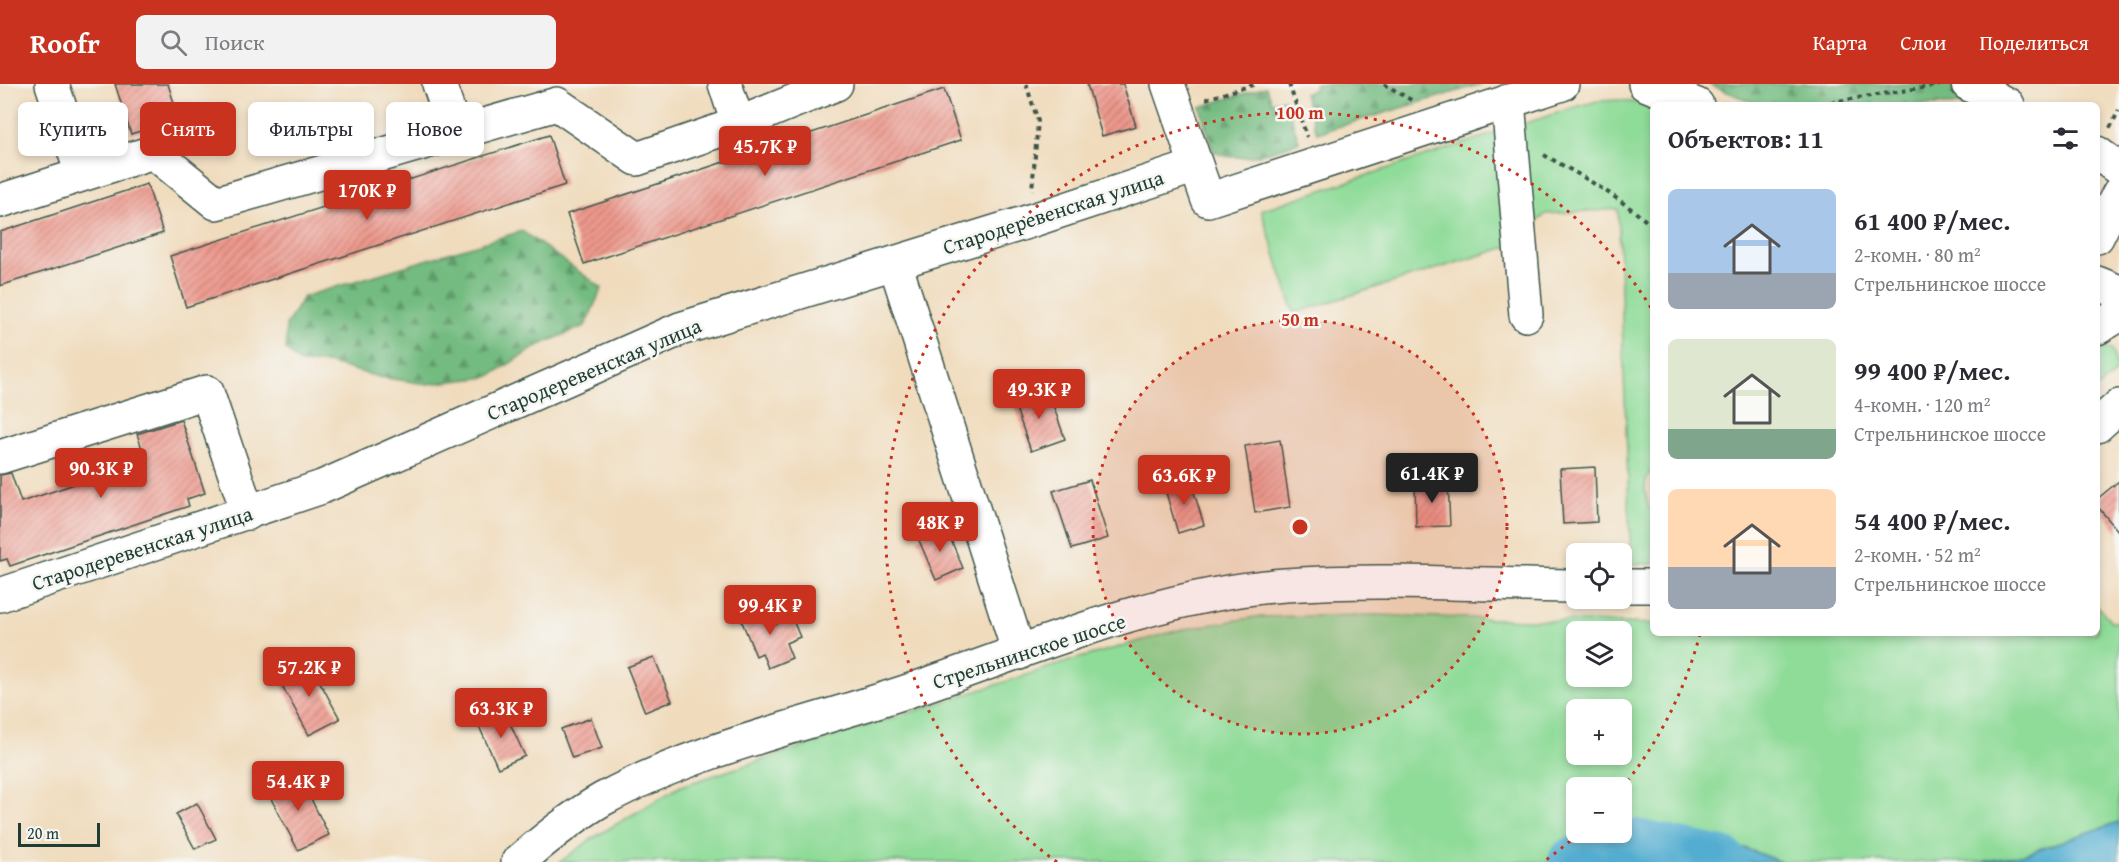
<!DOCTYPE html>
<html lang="ru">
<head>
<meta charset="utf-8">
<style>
	body { margin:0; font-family:"Gentium Book Plus",serif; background:#f2f2f3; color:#2b2b33; height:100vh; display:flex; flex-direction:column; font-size:22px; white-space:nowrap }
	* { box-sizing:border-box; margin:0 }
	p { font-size:20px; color:#7c7c81 }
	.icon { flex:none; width:33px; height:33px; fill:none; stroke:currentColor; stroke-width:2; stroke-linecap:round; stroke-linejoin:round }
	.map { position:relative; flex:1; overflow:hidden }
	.drawer { position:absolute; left:1650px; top:18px; width:450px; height:534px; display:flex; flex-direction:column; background:#fff; border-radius:9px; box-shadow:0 3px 9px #0003 }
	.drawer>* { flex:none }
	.banner { position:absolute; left:18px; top:18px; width:570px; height:54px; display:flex; gap:12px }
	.tools { position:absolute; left:1566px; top:459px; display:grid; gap:12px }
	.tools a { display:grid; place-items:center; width:66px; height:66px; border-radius:9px; background:#fff; box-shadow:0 3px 9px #0003; font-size:30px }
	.scale { position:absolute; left:18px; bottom:15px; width:82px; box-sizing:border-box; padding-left:6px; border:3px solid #1f3d34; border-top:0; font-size:16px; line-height:21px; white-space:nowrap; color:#1f3d34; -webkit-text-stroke:4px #f6f6f2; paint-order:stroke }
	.price { position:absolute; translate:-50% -51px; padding:0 14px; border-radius:6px; background:#c8321e; color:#fff; font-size:20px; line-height:39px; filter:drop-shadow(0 2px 3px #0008) }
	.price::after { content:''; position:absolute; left:50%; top:36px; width:18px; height:14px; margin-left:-9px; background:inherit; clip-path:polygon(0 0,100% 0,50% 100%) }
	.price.current { background:#222; color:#fff }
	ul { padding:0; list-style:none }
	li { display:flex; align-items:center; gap:18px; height:150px; padding:0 18px }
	li span { display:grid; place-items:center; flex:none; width:168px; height:120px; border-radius:9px; color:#555 }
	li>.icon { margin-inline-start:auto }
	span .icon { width:72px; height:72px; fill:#fffc; stroke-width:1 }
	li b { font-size:26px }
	h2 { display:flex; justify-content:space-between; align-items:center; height:72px; padding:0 18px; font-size:26px }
	.tag { padding:0 21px; border-radius:9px; background:#fff; box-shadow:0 3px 9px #0003; font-size:21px; line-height:54px }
	.tag.current { background:#c8321e; color:#fff }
	header { display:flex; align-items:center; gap:36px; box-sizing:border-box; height:84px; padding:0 30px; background:#c8321e; color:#fff }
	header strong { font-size:28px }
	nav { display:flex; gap:33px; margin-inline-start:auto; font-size:21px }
	.search { width:420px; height:54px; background:#f2f2f3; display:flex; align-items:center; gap:15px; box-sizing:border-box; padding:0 21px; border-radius:9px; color:#7c7c81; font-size:22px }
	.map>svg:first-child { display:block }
	.green { fill:#8fdb98; stroke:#578c66; stroke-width:1.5; fill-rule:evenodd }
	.forest { fill:url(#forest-firs); stroke:#497c5a; stroke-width:1.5 }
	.water { fill:#53add0; stroke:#397582; stroke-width:1.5 }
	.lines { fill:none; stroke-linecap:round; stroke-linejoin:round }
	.river { stroke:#53add0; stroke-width:50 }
	.building { fill:url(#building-hatch) }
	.minor-casing { stroke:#3e5549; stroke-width:36 }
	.major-casing { stroke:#3e5549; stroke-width:36 }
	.path { stroke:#3e5549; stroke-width:4; stroke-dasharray:4.5 4.5; stroke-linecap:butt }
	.minor { stroke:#fff; stroke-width:33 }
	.major { stroke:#fff; stroke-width:33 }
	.ring { fill:none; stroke:#c8321e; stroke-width:3; stroke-dasharray:3 6 }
	.labels { text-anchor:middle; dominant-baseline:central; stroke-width:5; stroke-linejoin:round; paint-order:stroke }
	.street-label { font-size:21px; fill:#1f3d34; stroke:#f6f6f2 }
	.centre { fill:#c8321e; stroke:#f6f6f2; stroke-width:3 }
	.ring-label { font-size:18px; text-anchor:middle; font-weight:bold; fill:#c8321e; stroke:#f6f6f2; stroke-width:5; stroke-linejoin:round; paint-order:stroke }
</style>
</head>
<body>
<header>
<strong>Roofr</strong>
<div class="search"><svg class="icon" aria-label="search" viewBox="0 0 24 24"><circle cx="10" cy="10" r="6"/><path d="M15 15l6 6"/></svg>Поиск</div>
<nav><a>Карта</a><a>Слои</a><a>Поделиться</a></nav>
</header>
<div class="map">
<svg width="2119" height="778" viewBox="0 0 2119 778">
	<defs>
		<pattern id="forest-firs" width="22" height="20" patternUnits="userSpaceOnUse" patternTransform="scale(1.5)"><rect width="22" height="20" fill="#73bb80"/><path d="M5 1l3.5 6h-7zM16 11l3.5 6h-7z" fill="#5e996a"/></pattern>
		<pattern id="building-hatch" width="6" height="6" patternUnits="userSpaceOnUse" patternTransform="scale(1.5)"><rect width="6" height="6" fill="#ee988c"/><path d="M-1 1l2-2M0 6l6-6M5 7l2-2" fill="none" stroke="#c07d73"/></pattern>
	</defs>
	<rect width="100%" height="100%" fill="#f6f6f2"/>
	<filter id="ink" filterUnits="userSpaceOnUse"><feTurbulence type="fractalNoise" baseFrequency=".0167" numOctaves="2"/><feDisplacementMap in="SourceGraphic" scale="12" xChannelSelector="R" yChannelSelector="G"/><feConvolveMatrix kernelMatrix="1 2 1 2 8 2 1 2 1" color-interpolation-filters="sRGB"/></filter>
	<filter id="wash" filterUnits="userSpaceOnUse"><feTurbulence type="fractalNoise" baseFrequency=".008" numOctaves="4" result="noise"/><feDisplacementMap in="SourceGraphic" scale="24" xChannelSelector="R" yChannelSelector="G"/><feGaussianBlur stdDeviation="1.35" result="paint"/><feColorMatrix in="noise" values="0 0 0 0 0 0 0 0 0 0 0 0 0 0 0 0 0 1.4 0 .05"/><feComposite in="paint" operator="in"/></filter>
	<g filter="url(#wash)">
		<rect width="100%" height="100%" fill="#f0dcbd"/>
		<g class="green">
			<path d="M1620,16L1653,22V386C1641,399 1645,409 1649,424L1653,427V480H1631L1618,125L1546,130L1507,163L1294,229L1261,126L1575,23L1598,17Z"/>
			<polygon points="2097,261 2112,266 2117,284 2113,291 2097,305"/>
			<path d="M2097,522L2111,537L2119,538V738L2021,771L1982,778H1781L1744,764L1634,765L1578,778H560L593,754L681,702L1073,576L1179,546L1256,533L1376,531L1653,540V549H2097ZM1576,548H1622V592H1576ZM1576,626H1622V670H1576ZM1576,704H1622V748H1576Z"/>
		</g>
		<g class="forest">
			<polygon points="1314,0 1482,0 1317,49 1304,10 1315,5"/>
			<polygon points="1708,0 1956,0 2004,21 1759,21"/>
			<path d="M1266,3L1272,18L1285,15L1299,58C1271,67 1241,82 1213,67L1200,23Z"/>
			<polygon points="522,147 602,204 585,242 539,261 488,293 427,300 379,293 327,279 300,279 286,266 286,242 303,213"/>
		</g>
		<g class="water">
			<polygon points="2119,738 2119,778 1982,778 2021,771"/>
			<polygon points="1744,764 1781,778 1578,778 1634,765"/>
		</g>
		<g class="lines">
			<polyline class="river" points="1573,778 1592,769 1636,760 1722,778"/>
		</g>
		<g id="blocks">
			<g class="building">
				<polygon points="115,0 168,0 179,35 131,50"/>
				<polygon points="1087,0 1123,0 1136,42 1102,52"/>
				<polygon points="944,5 961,56 584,180 567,130"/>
				<polygon points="549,51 565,101 186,223 170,172"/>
				<polygon points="147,100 163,149 0,202 0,148"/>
				<polygon points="1047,304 1065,355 1031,367 1013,316"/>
				<polygon points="181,336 205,409 187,415 189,422 10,482 7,475 0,477 0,391 11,389 21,418 146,376 137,350"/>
				<polygon points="1280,356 1290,423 1255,429 1245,362"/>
				<polygon points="1595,383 1597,438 1563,440 1560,385"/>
				<polygon points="1190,395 1204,441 1178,449 1164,402"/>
				<polygon points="1090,396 1108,454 1072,465 1053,407"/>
				<polygon points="1448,396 1450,442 1416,443 1415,398"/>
				<polygon points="2119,397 2119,448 2097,422 2097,415"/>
				<polygon points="945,442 963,484 936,496 918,454"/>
				<polygon points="768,522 776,540 792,534 800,553 786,559 792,574 768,584 762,569 756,572 740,533"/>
				<polygon points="654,573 672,617 645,628 627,583"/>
				<polygon points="309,578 340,635 309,651 278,594"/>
				<polygon points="504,626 525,672 498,684 477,638"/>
				<polygon points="591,634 602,664 572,674 561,645"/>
				<polygon points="298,689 329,751 298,766 266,705"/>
				<polygon points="197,719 216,755 195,765 176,730"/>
			</g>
		</g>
	</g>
	<g filter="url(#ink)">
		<use href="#blocks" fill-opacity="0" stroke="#3e5549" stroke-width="1.5"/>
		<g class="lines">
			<defs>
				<g id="minor">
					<polyline points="52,0 82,90"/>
					<polyline points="439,0 456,50"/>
					<polyline points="725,0 738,40"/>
					<polyline points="1168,0 1208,116 1562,0"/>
					<polyline points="1645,0 1697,21"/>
					<polyline points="1968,0 2008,21"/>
					<polyline points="1508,17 1526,231"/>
					<polyline points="2097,69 2119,85"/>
					<polyline points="0,117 153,68 216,119 557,20 637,75 738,40 836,0"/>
					<polyline points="2097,153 2119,109"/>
					<polyline points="895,179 1019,569"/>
					<polyline points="2097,199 2119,208"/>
					<polyline points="2097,244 2119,231"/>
					<polyline points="0,373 207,308 248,429"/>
					<polyline points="0,511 322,403 680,245 1024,139 1196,82"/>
				</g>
				<g id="major">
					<polyline points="2097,342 2119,322"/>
					<polyline points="1622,502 1653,502"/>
					<path d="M518,778C544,756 573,732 603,715C699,663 812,640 914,605C1034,564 1158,510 1285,501C1382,494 1480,501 1576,502"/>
				</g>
			</defs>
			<use href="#minor" class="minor-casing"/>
			<use href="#major" class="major-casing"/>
			<g class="path">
				<polyline points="1026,0 1038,37 1032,106"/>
				<polyline points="1289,0 1307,53"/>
				<polyline points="1384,0 1413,17"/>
				<polyline points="1206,15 1256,0"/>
				<polyline points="1813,21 1940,1"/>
				<polyline points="2110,44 2119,26"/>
				<path d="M1544,71C1582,92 1620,113 1653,143"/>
			</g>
			<use href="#minor" class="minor"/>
			<use href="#major" class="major"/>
		</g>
	</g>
	<circle cx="1300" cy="443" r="207" fill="#c8321e" fill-opacity=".12"/>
	<g class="ring">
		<circle cx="1300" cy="443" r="207"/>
		<path d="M1700 550A414 414 0 0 1 1622 704M1577 751A414 414 0 0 1 1543 778M1057 778A414 414 0 1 1 1653 227"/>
	</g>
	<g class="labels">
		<g class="street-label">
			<text transform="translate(1053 128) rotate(-18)">Стародеревенская улица</text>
			<text transform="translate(594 285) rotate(-23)">Стародеревенская улица</text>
			<text transform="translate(142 464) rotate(-18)">Стародеревенская улица</text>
			<text transform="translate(1029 567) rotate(-18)">Стрельнинское шоссе</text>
		</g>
	</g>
	<circle cx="1300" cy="443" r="9" class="centre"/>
	<g class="ring-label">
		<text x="1300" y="35">100 m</text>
		<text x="1300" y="242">50 m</text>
	</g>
</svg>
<div class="tools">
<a><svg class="icon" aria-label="locate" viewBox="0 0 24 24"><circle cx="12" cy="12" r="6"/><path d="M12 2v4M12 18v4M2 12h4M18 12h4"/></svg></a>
<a><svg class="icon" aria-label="layers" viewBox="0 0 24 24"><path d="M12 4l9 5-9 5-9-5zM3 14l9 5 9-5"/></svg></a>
<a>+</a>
<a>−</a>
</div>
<div class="scale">20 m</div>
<b class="price" style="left:765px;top:93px">45.7K ₽</b>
<b class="price" style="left:367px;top:137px">170K ₽</b>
<b class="price" style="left:1039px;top:336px">49.3K ₽</b>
<b class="price" style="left:101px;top:415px">90.3K ₽</b>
<b class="price current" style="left:1432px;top:420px">61.4K ₽</b>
<b class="price" style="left:1184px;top:422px">63.6K ₽</b>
<b class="price" style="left:940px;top:469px">48K ₽</b>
<b class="price" style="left:770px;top:552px">99.4K ₽</b>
<b class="price" style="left:309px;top:614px">57.2K ₽</b>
<b class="price" style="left:501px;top:655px">63.3K ₽</b>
<b class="price" style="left:298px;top:728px">54.4K ₽</b>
<div class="banner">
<a class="tag">Купить</a>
<a class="tag current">Снять</a>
<a class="tag">Фильтры</a>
<a class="tag">Новое</a>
</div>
<section class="drawer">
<h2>Объектов: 11<svg class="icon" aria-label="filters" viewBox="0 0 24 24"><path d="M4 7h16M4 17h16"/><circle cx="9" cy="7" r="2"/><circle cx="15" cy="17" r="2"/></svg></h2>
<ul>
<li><span style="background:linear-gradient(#a9c7e8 70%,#9aa5b1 0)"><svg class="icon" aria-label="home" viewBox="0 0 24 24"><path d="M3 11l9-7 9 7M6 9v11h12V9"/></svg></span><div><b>61 400 ₽/мес.</b><p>2-комн. · 80 m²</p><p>Стрельнинское шоссе</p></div></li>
<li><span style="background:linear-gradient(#dfe7d0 75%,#7fa58c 0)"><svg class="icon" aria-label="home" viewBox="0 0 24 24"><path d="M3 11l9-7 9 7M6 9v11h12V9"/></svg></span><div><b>99 400 ₽/мес.</b><p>4-комн. · 120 m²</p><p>Стрельнинское шоссе</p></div></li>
<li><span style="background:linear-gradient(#ffd9b3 65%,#9aa5b1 0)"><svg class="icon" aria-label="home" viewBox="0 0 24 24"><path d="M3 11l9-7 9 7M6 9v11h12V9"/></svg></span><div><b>54 400 ₽/мес.</b><p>2-комн. · 52 m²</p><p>Стрельнинское шоссе</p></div></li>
</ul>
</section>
</div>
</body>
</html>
